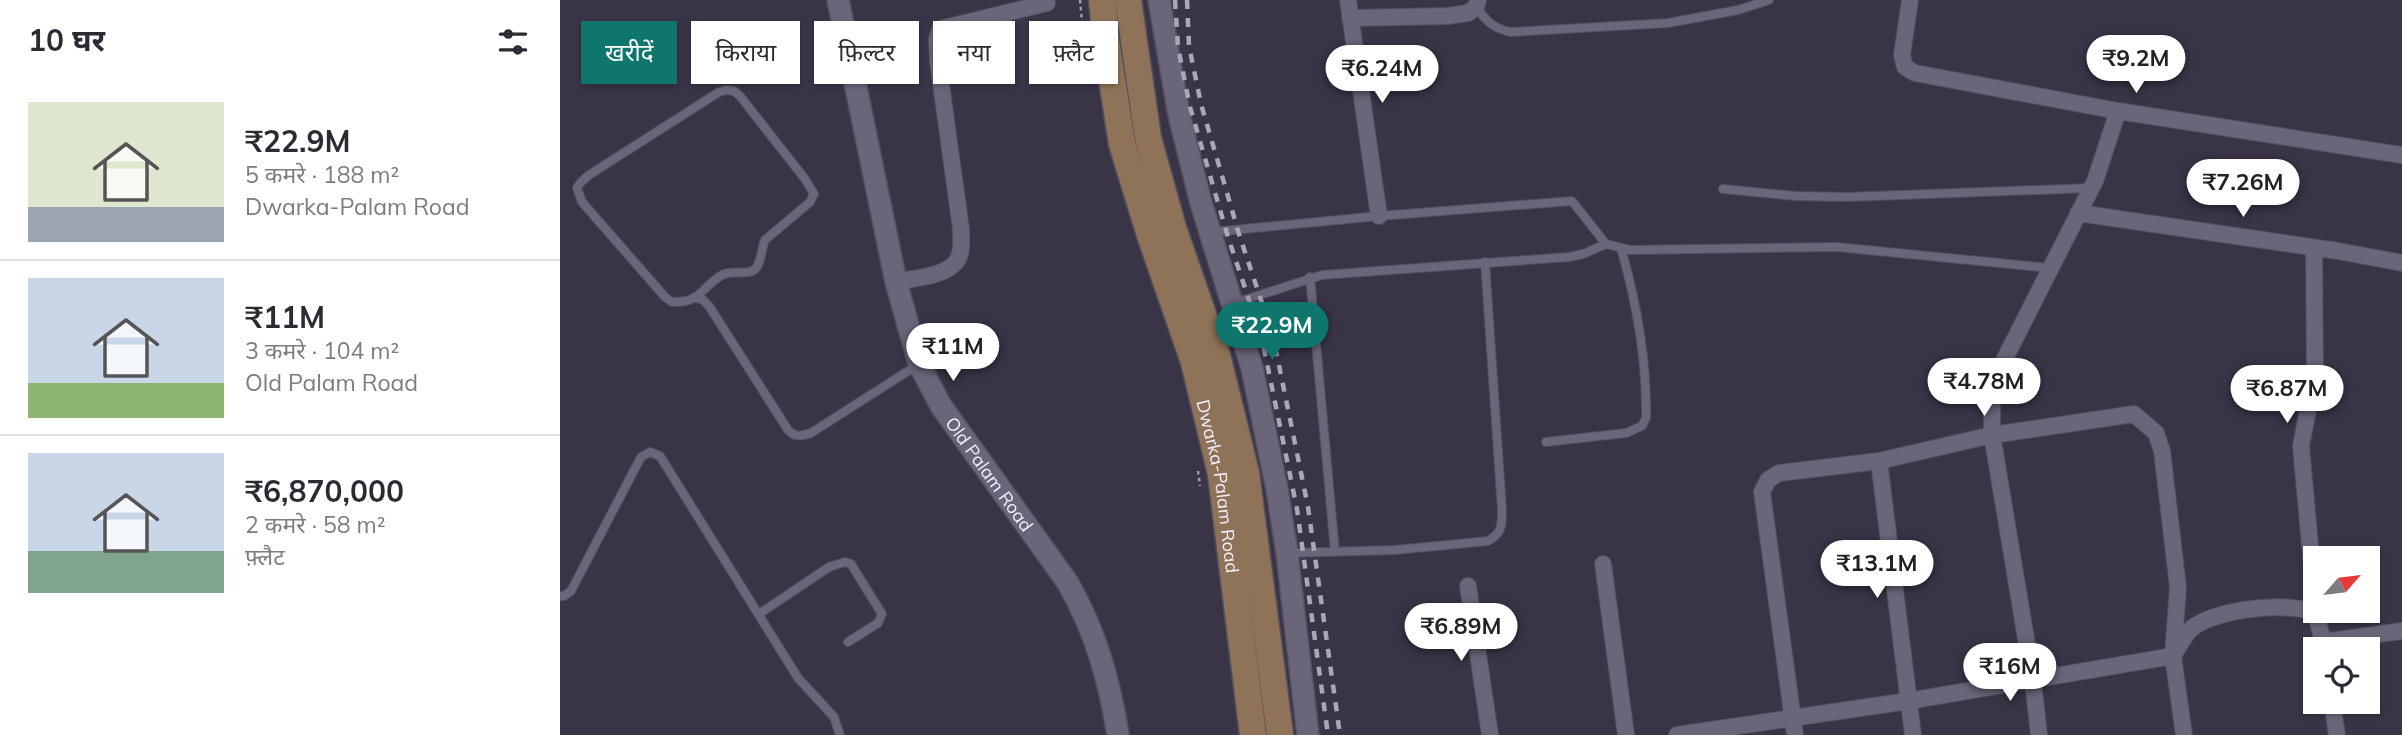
<!DOCTYPE html>
<html lang="hi">
<head>
<meta charset="utf-8">
<style>
	body { margin:0; font-family:Mulish,"Noto Sans Devanagari",sans-serif; background:#f2f2f3; color:#2b2b33; height:100vh; display:flex; flex-direction:column; font-size:26px; white-space:nowrap }
	* { box-sizing:border-box; margin:0 }
	p { font-size:23px; color:#7c7c81 }
	.icon { flex:none; width:38px; height:38px; fill:none; stroke:currentColor; stroke-width:2; stroke-linecap:round; stroke-linejoin:round }
	.map { position:relative; flex:1; overflow:hidden }
	.details { display:flex; flex-direction:column; background:#fff; width:560px }
	.details>* { flex:none }
	.top-card { position:absolute; left:21px; top:21px; width:665px; height:63px; display:flex; gap:14px }
	.needle { width:46px; rotate:62deg }
	.fabs { position:absolute; left:1743px; top:546px; display:grid; gap:14px }
	.fabs a { display:grid; place-items:center; width:77px; height:77px; border-radius:0px; background:#fff; box-shadow:0 2px 5px #0004; font-size:35px }
	.price { position:absolute; translate:-50% -60px; padding:0 16px; border-radius:24px; background:#fff; color:#222; font-size:23px; line-height:46px; filter:drop-shadow(0 2px 4px #0008) }
	.price::after { content:''; position:absolute; left:50%; top:42px; width:21px; height:16px; margin-left:-10px; background:inherit; clip-path:polygon(0 0,100% 0,50% 100%) }
	.price.active { background:#0f766e; color:#fff }
	ul { padding:0; list-style:none }
	li { display:flex; align-items:center; gap:21px; height:175px; padding:0 28px }
	li+li { border-top:2px solid #e1e1e2 }
	li span { display:grid; place-items:center; flex:none; width:196px; height:140px; border-radius:0px; color:#555 }
	li>.icon { margin-inline-start:auto }
	span .icon { width:84px; height:84px; fill:#fffc; stroke-width:1 }
	li b { font-size:30px }
	h2 { display:flex; justify-content:space-between; align-items:center; height:84px; padding:0 28px; font-size:30px }
	.tag { padding:0 24px; border-radius:0px; background:#fff; box-shadow:0 2px 5px #0004; font-size:24px; line-height:63px }
	.tag.active { background:#0f766e; color:#fff }
	main { display:flex; flex:1; min-height:0 }
	.map>svg:first-child { display:block }
	.lines { fill:none; stroke-linecap:round; stroke-linejoin:round }
	.service-casing { stroke:#544f5e; stroke-width:10 }
	.minor-casing { stroke:#544f5e; stroke-width:18 }
	.tertiary-casing { stroke:#544f5e; stroke-width:24 }
	.primary-casing { stroke:#544f5e; stroke-width:29 }
	.path { stroke:#a09cab; stroke-width:2.5; stroke-dasharray:3.5 3.5; stroke-linecap:butt }
	.service { stroke:#6b657a; stroke-width:8 }
	.minor { stroke:#6b657a; stroke-width:16 }
	.tertiary { stroke:#6b657a; stroke-width:21 }
	.primary { stroke:#8e7358; stroke-width:26 }
	.rail { stroke:#aba7b6; stroke-width:4.5; stroke-dasharray:9 9; stroke-linecap:butt }
	.labels { text-anchor:middle; dominant-baseline:central; stroke-width:5; stroke-linejoin:round; paint-order:stroke }
	.street-label { font-size:18px; fill:#f4f1fd; stroke:#3a3447 }
</style>
</head>
<body>
<main>
<section class="details">
<h2>10 घर<svg class="icon" aria-label="filters" viewBox="0 0 24 24"><path d="M4 7h16M4 17h16"/><circle cx="9" cy="7" r="2"/><circle cx="15" cy="17" r="2"/></svg></h2>
<ul>
<li><span style="background:linear-gradient(#dfe7d0 75%,#9aa5b1 0)"><svg class="icon" aria-label="home" viewBox="0 0 24 24"><path d="M3 11l9-7 9 7M6 9v11h12V9"/></svg></span><div><b>₹22.9M</b><p>5 कमरे · 188 m²</p><p>Dwarka-Palam Road</p></div></li>
<li><span style="background:linear-gradient(#c9d6e8 75%,#8fb573 0)"><svg class="icon" aria-label="home" viewBox="0 0 24 24"><path d="M3 11l9-7 9 7M6 9v11h12V9"/></svg></span><div><b>₹11M</b><p>3 कमरे · 104 m²</p><p>Old Palam Road</p></div></li>
<li><span style="background:linear-gradient(#c9d6e8 70%,#7fa58c 0)"><svg class="icon" aria-label="home" viewBox="0 0 24 24"><path d="M3 11l9-7 9 7M6 9v11h12V9"/></svg></span><div><b>₹6,870,000</b><p>2 कमरे · 58 m²</p><p>फ़्लैट</p></div></li>
</ul>
</section>
<div class="map">
<svg width="1842" height="735" viewBox="0 0 1842 735">
	<rect width="100%" height="100%" fill="#3a3447"/>
	<g class="lines">
		<defs>
			<g id="service">
				<path d="M916,7C926,21 934,29 951,32L1108,23L1178,10L1209,0"/>
				<path d="M166,90L174,91L180,96L245,179L254,194L250,202L205,240C201,248 202,264 194,270C185,276 172,269 162,275C141,287 142,303 112,302L105,297L22,202L17,188L21,182L29,175L159,92Z"/>
				<polyline points="1163,189 1235,196 1288,197 1531,188"/>
				<polyline points="653,232 819,216 1012,201 1046,244 1070,250 1277,247 1490,268"/>
				<polyline points="750,277 775,552"/>
				<path d="M137,298L143,300L149,306L228,430C236,438 241,436 251,433L359,364"/>
				<polyline points="672,304 762,275 1009,257 1023,254 1046,244"/>
				<path d="M986,442L1066,433L1082,426L1086,418C1087,359 1077,304 1061,248"/>
				<path d="M728,553L835,550L928,541C942,533 942,526 942,510L925,262"/>
				<polyline points="0,596 4,596 11,591 81,457 90,452 100,456 238,678 274,717 280,735"/>
				<polyline points="199,614 269,567 285,562 291,564 322,614 318,623 288,642"/>
			</g>
			<g id="minor">
				<polyline points="788,0 819,216"/>
				<polyline points="1350,0 1342,55 1345,67 1355,73 1558,111 1842,155"/>
				<polyline points="790,18 888,16 908,13 916,7 918,0"/>
				<polyline points="1518,213 1778,251 1842,263"/>
				<polyline points="1754,248 1755,373 1741,446 1755,601"/>
				<path d="M336,282C353,278 384,277 396,262C403,254 401,239 401,229L378,62L377,39L380,29L487,3"/>
				<polyline points="1319,461 1353,735"/>
				<polyline points="1043,564 1066,735"/>
				<polyline points="908,586 930,735"/>
				<polyline points="1764,649 1763,642 1842,631"/>
				<polyline points="1772,702 1777,735"/>
				<path d="M1117,735L1348,701L1613,656C1618,648 1624,636 1631,629C1653,609 1732,600 1756,614L1763,642"/>
				<polyline points="1235,735 1202,492 1208,480 1219,473 1319,461 1432,435 1574,414 1596,433 1602,451 1618,587 1613,656 1624,735"/>
				<polyline points="1479,735 1473,681 1432,435 1432,401 1440,368 1535,181 1558,111"/>
			</g>
			<g id="tertiary">
				<path id="s1" d="M278,0L336,282L359,364L381,406L508,583C536,633 549,679 558,735"/>
				<polyline points="599,0 619,115 641,203 692,368 717,489 727,553 748,735"/>
			</g>
			<g id="primary">
				<path id="s2" d="M542,0L546,41L562,144L590,235L634,362L661,474L693,735"/>
				<polyline points="568,0 588,138 613,228 657,355 686,473 720,735"/>
			</g>
		</defs>
		<use href="#service" class="service-casing"/>
		<use href="#minor" class="minor-casing"/>
		<use href="#tertiary" class="tertiary-casing"/>
		<use href="#primary" class="primary-casing"/>
		<g class="path">
			<polyline points="520,0 524,43"/>
			<polyline points="638,471 640,486"/>
		</g>
		<use href="#service" class="service"/>
		<use href="#minor" class="minor"/>
		<use href="#tertiary" class="tertiary"/>
		<use href="#primary" class="primary"/>
		<g class="rail">
			<polyline points="615,0 618,47 630,107 668,237 702,339 737,509 768,735"/>
			<polyline points="627,0 629,46 641,104 679,234 713,336 748,507 780,735"/>
		</g>
	</g>
	<g class="labels">
		<g class="street-label">
			<text stroke="none"><textPath href="#s1" startOffset="504">Old Palam Road</textPath></text>
			<text stroke="none"><textPath href="#s2" startOffset="502">Dwarka-Palam Road</textPath></text>
		</g>
	</g>
</svg>
<div class="fabs">
<a><svg class="needle" viewBox="-14 -14 28 28"><path d="M0-13l5 13h-10z" fill="#e53935"/><path d="M0 13l5-13h-10z" fill="#7c7c81"/></svg></a>
<a><svg class="icon" aria-label="locate" viewBox="0 0 24 24"><circle cx="12" cy="12" r="6"/><path d="M12 2v4M12 18v4M2 12h4M18 12h4"/></svg></a>
</div>
<b class="price" style="left:1576px;top:95px">₹9.2M</b>
<b class="price" style="left:822px;top:105px">₹6.24M</b>
<b class="price" style="left:1683px;top:219px">₹7.26M</b>
<b class="price active" style="left:712px;top:362px">₹22.9M</b>
<b class="price" style="left:393px;top:383px">₹11M</b>
<b class="price" style="left:1424px;top:418px">₹4.78M</b>
<b class="price" style="left:1727px;top:425px">₹6.87M</b>
<b class="price" style="left:1317px;top:600px">₹13.1M</b>
<b class="price" style="left:901px;top:663px">₹6.89M</b>
<b class="price" style="left:1450px;top:703px">₹16M</b>
<div class="top-card">
<a class="tag active">खरीदें</a>
<a class="tag">किराया</a>
<a class="tag">फ़िल्टर</a>
<a class="tag">नया</a>
<a class="tag">फ़्लैट</a>
</div>
</div>
</main>
</body>
</html>
